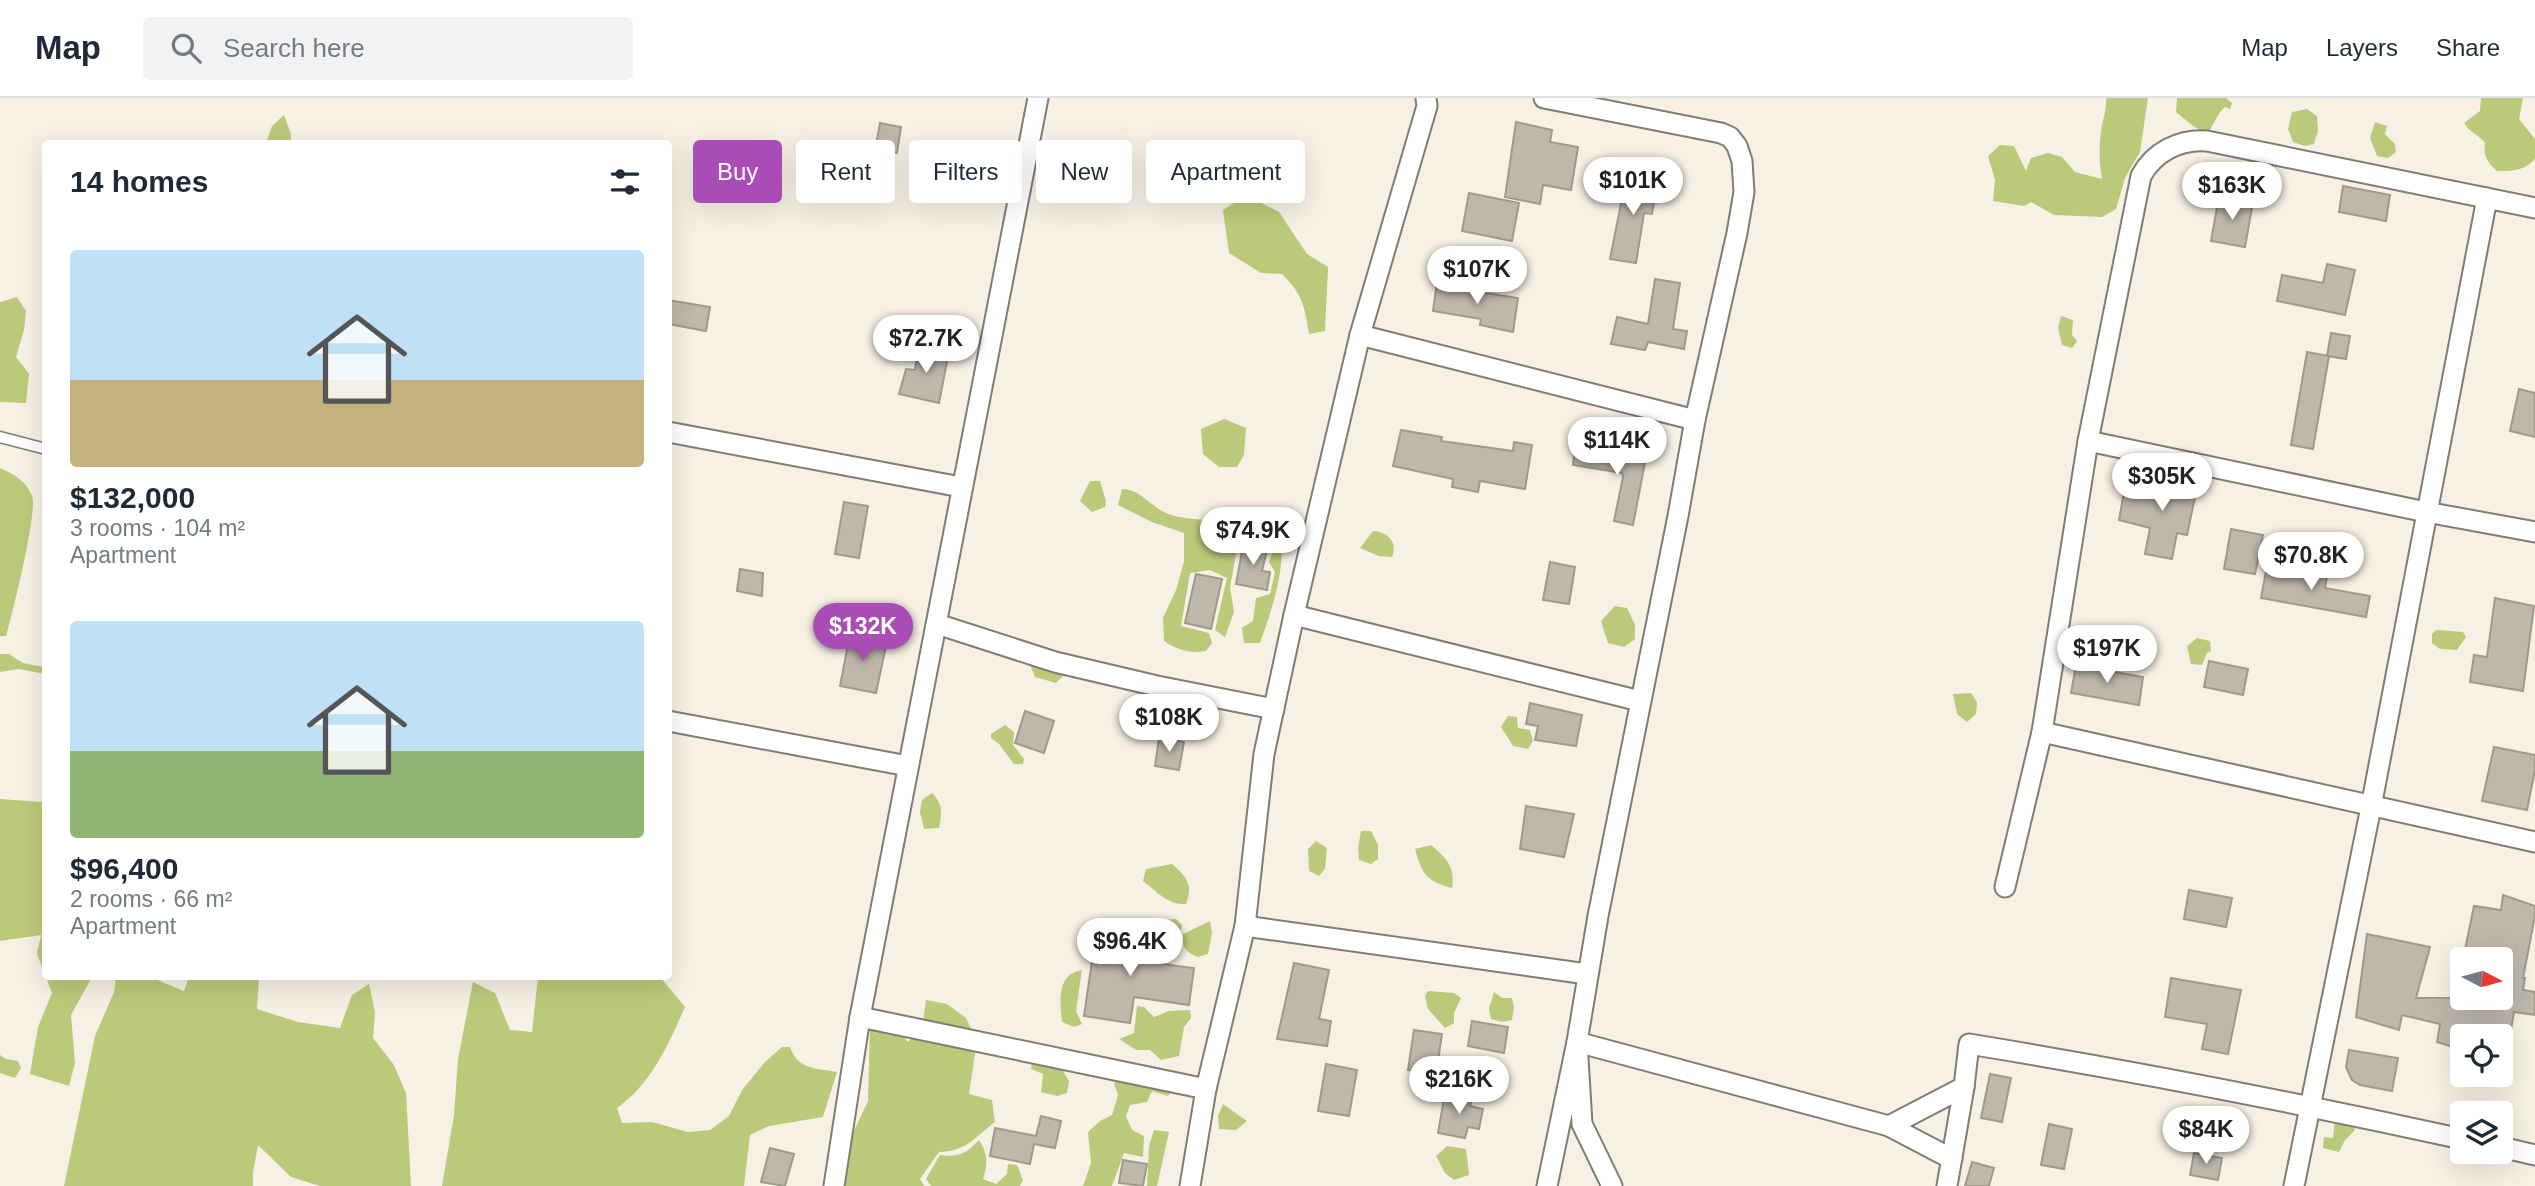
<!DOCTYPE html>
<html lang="en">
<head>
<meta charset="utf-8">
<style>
	body { margin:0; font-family:Helvetica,sans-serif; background:#f2f2f3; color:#1f2937; height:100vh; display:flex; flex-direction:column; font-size:26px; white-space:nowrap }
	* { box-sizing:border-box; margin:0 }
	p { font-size:23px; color:#747a83 }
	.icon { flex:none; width:38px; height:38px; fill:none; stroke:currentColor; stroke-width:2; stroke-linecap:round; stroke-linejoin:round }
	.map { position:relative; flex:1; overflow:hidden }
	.sheet { position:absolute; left:42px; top:42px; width:630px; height:840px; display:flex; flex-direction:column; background:#fff; border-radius:7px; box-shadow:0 7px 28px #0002 }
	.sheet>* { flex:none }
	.hud { position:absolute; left:693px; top:42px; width:665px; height:63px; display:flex; gap:14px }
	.needle { width:46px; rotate:96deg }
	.fabs { position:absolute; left:2450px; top:849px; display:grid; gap:14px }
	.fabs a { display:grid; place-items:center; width:63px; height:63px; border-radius:7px; background:#fff; box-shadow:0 7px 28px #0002; font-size:35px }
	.price { position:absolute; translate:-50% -60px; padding:0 16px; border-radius:24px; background:#fff; color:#222; font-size:23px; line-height:46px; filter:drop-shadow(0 2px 4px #0008) }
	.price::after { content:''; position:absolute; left:50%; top:42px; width:21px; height:16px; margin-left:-10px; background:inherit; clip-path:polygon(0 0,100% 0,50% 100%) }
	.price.active { background:#aa4db7; color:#fff }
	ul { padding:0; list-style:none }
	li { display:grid; align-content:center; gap:14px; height:371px; padding:0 28px }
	li span { display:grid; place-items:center; height:217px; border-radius:7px; color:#555 }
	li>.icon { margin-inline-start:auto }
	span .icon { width:126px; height:126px; fill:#fffc; stroke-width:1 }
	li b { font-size:30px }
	h2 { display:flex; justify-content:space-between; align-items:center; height:84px; padding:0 28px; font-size:30px }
	.pill { padding:0 24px; border-radius:7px; background:#fff; box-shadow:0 7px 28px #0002; font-size:24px; line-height:63px }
	.pill.active { background:#aa4db7; color:#fff }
	header { display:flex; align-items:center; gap:42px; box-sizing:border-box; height:98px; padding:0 35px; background:#fff; border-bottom:2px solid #e0e1e3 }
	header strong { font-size:33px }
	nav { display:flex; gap:38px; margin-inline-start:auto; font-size:24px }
	.search { width:490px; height:63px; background:#f2f2f3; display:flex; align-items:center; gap:18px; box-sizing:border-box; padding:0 24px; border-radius:7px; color:#747a83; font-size:26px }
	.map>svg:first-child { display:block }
	.green { fill:#bbca7a }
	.building { fill:#beb7ac; stroke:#9f998e; stroke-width:2 }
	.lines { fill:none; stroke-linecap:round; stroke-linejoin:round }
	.service-casing { stroke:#827c71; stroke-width:13 }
	.minor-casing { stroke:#827c71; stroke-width:23 }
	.service { stroke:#fff; stroke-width:10 }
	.minor { stroke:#fff; stroke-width:19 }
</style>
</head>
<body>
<header>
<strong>Map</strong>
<div class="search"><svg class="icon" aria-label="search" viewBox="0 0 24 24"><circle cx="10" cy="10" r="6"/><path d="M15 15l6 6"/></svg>Search here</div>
<nav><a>Map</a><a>Layers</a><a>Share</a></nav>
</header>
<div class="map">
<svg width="2535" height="1088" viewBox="0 0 2535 1088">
	<rect width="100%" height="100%" fill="#f7f0e4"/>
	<g class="green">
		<path d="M2106,0H2148L2140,54L2125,80L2116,111L2102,119L2054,117L2031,104L2024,108L1993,103L1995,82L1988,58L2000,47L2014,48L2026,73L2031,60L2048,55L2062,59L2075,74L2102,81C2099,65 2099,50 2101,34C2102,22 2107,13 2106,0Z"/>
		<path d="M2177,0H2226L2232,5L2230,11L2225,9C2216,17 2214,27 2207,36L2193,28L2176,14Z"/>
		<path d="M2481,0H2523L2519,21L2535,41V61C2524,73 2513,73 2497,73C2487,64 2483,58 2485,45C2478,36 2470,35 2464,25L2480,13Z"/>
		<polygon points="2307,11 2317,18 2318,33 2314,46 2305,48 2293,44 2288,31 2292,14"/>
		<polygon points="284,17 291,36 291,45 266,45 272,28"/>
		<polygon points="2375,24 2387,28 2385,36 2395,46 2396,54 2388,60 2377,58 2370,40"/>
		<path d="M1246,97L1279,114L1307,156L1328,169L1325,233L1309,236C1305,209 1302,195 1282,176L1261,175L1229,155L1223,112Z"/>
		<polygon points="17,199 26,213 24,232 16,259 29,276 26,305 0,304 0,204"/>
		<polygon points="2061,218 2073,222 2072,237 2077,243 2072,250 2062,247 2058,230"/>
		<polygon points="1224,321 1246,330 1244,357 1237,369 1219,369 1203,356 1201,331"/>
		<path d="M0,370C15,377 25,382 32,398C38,413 12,517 6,538H0Z"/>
		<polygon points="1090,383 1100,383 1106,403 1105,409 1092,414 1080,403"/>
		<path d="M1122,391C1140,391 1150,408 1166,415C1189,425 1220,417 1240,435L1230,489L1234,514L1225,539L1215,532L1227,480L1210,472L1190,475L1181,528L1209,535L1212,545L1206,553C1189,556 1178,552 1164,543L1163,520L1176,492L1184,464V435L1152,424L1118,407Z"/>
		<path d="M1226,417L1241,422L1276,425C1292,454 1271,515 1260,545H1244L1242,530L1253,523L1256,500L1270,496L1275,474L1269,464L1273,452L1269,445L1244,435L1235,427L1226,425Z"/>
		<path d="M1373,433C1388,434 1398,444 1392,459L1379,458L1360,450Z"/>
		<polygon points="1615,508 1627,510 1635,527 1635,541 1624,549 1608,545 1601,523"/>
		<polygon points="2436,532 2463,534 2466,539 2457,552 2440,551 2432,545 2432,536"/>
		<polygon points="2197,540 2210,543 2211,553 2207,555 2202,567 2191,566 2187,548"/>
		<polygon points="1039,551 1061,555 1070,564 1069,572 1056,585 1035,579 1028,561"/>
		<polygon points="0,556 9,556 23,565 45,569 45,576 19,571 0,574"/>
		<polygon points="1971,595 1977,604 1976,616 1967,624 1957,616 1953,596"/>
		<polygon points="1508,618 1517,619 1518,630 1530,632 1533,643 1528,651 1513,648 1501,629"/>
		<polygon points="1005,627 1014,634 1013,647 1024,661 1023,666 1014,666 999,646 991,640 991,636"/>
		<path d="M932,695C943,706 942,715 939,730L924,731L920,714L922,702Z"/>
		<polygon points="0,701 40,704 45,702 45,877 37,856 41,837 0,843"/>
		<polygon points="1361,733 1371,733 1378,747 1378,761 1371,766 1359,762 1358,750"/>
		<polygon points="1316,743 1327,750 1325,771 1319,778 1309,773 1308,751"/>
		<path d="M1431,747C1447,761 1455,768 1452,790C1426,783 1422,776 1415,751Z"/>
		<path d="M1172,766C1186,778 1194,787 1186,806C1167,807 1158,794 1143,783L1146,771Z"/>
		<polygon points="1176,821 1182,827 1173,862 1159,861 1155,869 1149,866 1155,831 1163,822"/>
		<path d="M1210,823L1212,835L1208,856L1198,859C1186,854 1181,850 1183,836Z"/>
		<path d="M1082,872L1076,913L1082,926L1074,929L1062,924C1060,905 1056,876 1082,872Z"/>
		<polygon points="46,879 92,879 71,917 75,965 69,988 30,976 38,929 52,895"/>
		<polygon points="116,879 150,879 184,893 189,879 259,879 257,911 298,924 340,930 352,897 369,886 375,914 373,940 394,967 406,995 411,1088 320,1088 291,1079 258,1047 253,1074 253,1088 64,1088 95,938 114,894"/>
		<path d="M538,879H660L685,909C668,947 652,985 617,1010L622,1025L652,1024L688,1034L710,1032L729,1018L742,992L765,964L782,949H790C798,972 816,970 837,974L823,1019L769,1028L750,1037L744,1088H442L454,1017L458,961L473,884L495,895L510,932L532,934Z"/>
		<polygon points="1428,893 1454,895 1461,900 1454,915 1454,925 1445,930 1428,911 1425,898"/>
		<polygon points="1494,894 1502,900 1512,900 1514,909 1512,922 1502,924 1491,921 1489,910"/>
		<path d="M926,902L947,906L966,920L977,943L969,996L992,1002L995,1024C974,1040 967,1053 939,1054L920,1081L924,1088H828L868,1003L870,929L896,931L908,944L922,931Z"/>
		<polygon points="1137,908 1144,909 1154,919 1169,913 1190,912 1191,920 1184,929 1179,958 1161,962 1150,952 1136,952 1119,941 1134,935"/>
		<polygon points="1034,956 1059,966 1069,983 1067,995 1057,998 1041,994 1043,976 1031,971"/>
		<polygon points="0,957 6,961 18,963 21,970 15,980 0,975"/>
		<polygon points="1125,974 1172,994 1168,998 1152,993 1147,1004 1130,1007 1126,1018 1132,1032 1144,1038 1143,1059 1124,1055 1112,1088 1083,1088 1091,1065 1088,1034 1100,1023 1112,1017 1118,997 1114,986"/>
		<polygon points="1223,1006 1247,1023 1236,1032 1219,1031 1218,1018"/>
		<polygon points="2335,1023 2352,1023 2355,1032 2345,1042 2339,1054 2323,1050 2324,1039 2333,1040"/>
		<polygon points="1154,1032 1169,1034 1157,1088 1147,1088 1149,1048"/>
		<path d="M979,1042C988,1055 988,1066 983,1081L996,1086L1007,1076L1008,1066L1017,1067L1023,1082L1020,1088H931L926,1081L940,1057C958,1060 967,1055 979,1042Z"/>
		<polygon points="1447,1048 1466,1051 1469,1077 1454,1082 1445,1075 1436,1058"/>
	</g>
	<g class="building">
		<polygon points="1516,24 1552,32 1550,44 1578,49 1571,92 1543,87 1540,106 1505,99"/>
		<polygon points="880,25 901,29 897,55 875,52"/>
		<polygon points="920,56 953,62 950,83 917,77"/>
		<polygon points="1627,76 1658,82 1652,116 1644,115 1636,165 1610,161"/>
		<polygon points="2343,88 2390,97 2386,123 2339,114"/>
		<polygon points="1469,95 1519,105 1512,143 1462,133"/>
		<polygon points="2219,98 2253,104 2245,149 2211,143"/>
		<polygon points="2327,166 2355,172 2345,217 2277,203 2282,177 2323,185"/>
		<polygon points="1655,181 1680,185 1673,231 1687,233 1684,251 1648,244 1645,252 1611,246 1617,219 1648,226"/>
		<polygon points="1437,184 1461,188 1460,191 1518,200 1513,234 1480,227 1481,221 1433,213"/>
		<polygon points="668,202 710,209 706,233 668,226"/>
		<polygon points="2331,235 2350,238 2346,261 2327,258"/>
		<polygon points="919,247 949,253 939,305 899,296 906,271 915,272"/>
		<polygon points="2307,254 2329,258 2313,351 2291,347"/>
		<polygon points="2519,291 2535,295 2535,339 2510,333"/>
		<polygon points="1401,332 1442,339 1441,343 1513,353 1514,344 1532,347 1525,391 1480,383 1478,394 1452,389 1453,381 1393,368"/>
		<polygon points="1575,349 1646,359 1633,427 1614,423 1623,379 1622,375 1573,367"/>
		<polygon points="2166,378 2198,385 2187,437 2177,435 2172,461 2145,456 2150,430 2119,422 2124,394 2144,397 2153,382 2165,384"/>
		<polygon points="844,404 868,408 859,460 835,456"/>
		<polygon points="2231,431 2263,437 2255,476 2224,471"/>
		<polygon points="1244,443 1268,448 1262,473 1270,474 1267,492 1236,486"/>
		<polygon points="1550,464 1575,469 1569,506 1543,502"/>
		<polygon points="2267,468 2327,478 2325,490 2370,498 2366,519 2261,500"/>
		<polygon points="740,471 763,475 762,498 737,493"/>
		<polygon points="1196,476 1222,481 1211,531 1185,525"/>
		<polygon points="2495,500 2534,508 2523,593 2470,584 2474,557 2487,559"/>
		<polygon points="850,536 887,543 876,595 840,588"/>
		<polygon points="2209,563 2248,571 2243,597 2204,589"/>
		<polygon points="2076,567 2143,579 2139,607 2071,595"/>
		<polygon points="1530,605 1582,617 1576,648 1535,642 1538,628 1526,626"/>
		<polygon points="1025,613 1054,623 1044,655 1015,645"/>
		<polygon points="1159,640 1184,644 1179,672 1155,668"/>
		<polygon points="2494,649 2535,657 2535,672 2527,712 2482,703"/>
		<polygon points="1526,708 1574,716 1564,759 1520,751"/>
		<polygon points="2189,792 2232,800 2226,829 2184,821"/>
		<polygon points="2503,797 2535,808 2535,818 2523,880 2525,880 2523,892 2535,894 2535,917 2514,914 2510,938 2462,938 2462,952 2437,944 2440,926 2402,917 2399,932 2356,919 2367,836 2430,849 2416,900 2501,900 2501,861 2463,861 2474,808 2501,812"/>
		<polygon points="1097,829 1143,836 1139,863 1194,870 1189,907 1134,899 1130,925 1084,918"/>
		<polygon points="1294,865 1329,872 1319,921 1331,923 1327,948 1277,941"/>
		<polygon points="2171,880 2241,892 2228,956 2202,951 2207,926 2165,919"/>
		<polygon points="1472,923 1508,929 1504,955 1468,948"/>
		<polygon points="1414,932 1442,936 1436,976 1408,972"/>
		<polygon points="2349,952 2398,960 2392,993 2360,987 2352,982 2346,969"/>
		<polygon points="1326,966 1357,972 1349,1018 1318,1013"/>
		<polygon points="1990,976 2011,980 2002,1024 1981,1020"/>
		<polygon points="1445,995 1472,1000 1470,1008 1483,1011 1479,1031 1468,1029 1465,1040 1438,1035"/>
		<polygon points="1041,1018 1061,1023 1055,1050 1034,1046 1030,1066 990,1058 995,1030 1036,1038"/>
		<polygon points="2049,1026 2072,1031 2064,1071 2041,1067"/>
		<polygon points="770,1050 794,1056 785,1088 761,1084"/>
		<polygon points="2194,1055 2222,1060 2218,1082 2190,1077"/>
		<polygon points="1123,1062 1147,1066 1143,1088 1119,1085"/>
		<polygon points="1972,1064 1994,1070 1989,1088 1965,1088"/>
	</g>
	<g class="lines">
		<defs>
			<polyline id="service" points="0,339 46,351"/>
			<g id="minor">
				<polyline points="1544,0 1721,35 1730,39 1737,48 1742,63 1744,94 1737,135 1695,322 1678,418 1598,818 1577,944 1547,1088"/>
				<polyline points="1360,237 1695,322"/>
				<polyline points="668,334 961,389"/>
				<polyline points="2088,343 2426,414 2535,434"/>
				<polyline points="1294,517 1640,603"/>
				<polyline points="937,526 1055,564 1157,588 1274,611"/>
				<polyline points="668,623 908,668"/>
				<polyline points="2042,634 2535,744"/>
				<path d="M2005,789L2042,634L2088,343L2141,78C2154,54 2179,41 2207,43L2535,110"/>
				<polyline points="1245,828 1587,876"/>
				<polyline points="860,919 1206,991"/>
				<polyline points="1889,1028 1952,1061"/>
				<polyline points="2501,1049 2535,1057"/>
				<polyline points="834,1088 860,919 1038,0"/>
				<polyline points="1190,1088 1206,991 1245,828 1264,656 1294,517 1360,237 1427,8 1426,0"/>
				<polyline points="1612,1088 1582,1026 1577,944 1889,1028 1964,989"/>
				<path d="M1947,1088L1964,989L1969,946C2134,973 2298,1005 2462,1041"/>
				<polyline points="2294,1088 2371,709 2487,100"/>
			</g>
		</defs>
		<use href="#service" class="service-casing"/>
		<use href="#minor" class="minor-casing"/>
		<use href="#service" class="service"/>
		<use href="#minor" class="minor"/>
	</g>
</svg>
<div class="fabs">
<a><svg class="needle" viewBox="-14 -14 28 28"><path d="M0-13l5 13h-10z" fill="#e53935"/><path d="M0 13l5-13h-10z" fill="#747a83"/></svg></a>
<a><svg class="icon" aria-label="locate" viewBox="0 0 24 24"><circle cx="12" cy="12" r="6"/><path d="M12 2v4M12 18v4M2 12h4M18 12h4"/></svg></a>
<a><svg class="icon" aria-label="layers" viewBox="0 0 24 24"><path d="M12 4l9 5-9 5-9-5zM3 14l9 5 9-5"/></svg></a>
</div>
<b class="price" style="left:1633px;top:119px">$101K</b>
<b class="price" style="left:2232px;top:124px">$163K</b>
<b class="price" style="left:1477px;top:208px">$107K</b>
<b class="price" style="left:926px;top:277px">$72.7K</b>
<b class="price" style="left:1617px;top:379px">$114K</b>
<b class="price" style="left:2162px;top:415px">$305K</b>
<b class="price" style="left:1253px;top:469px">$74.9K</b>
<b class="price" style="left:2311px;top:494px">$70.8K</b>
<b class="price active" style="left:863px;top:565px">$132K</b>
<b class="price" style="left:2107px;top:587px">$197K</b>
<b class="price" style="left:1169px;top:656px">$108K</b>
<b class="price" style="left:1130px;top:880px">$96.4K</b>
<b class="price" style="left:1459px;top:1018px">$216K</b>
<b class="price" style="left:2206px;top:1068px">$84K</b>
<div class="hud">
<a class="pill active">Buy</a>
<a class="pill">Rent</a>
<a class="pill">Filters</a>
<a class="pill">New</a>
<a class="pill">Apartment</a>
</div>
<section class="sheet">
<h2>14 homes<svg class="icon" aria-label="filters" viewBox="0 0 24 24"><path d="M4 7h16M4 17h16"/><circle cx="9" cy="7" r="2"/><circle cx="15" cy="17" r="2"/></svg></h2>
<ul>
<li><span style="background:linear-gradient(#bfe0f5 60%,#c2b280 0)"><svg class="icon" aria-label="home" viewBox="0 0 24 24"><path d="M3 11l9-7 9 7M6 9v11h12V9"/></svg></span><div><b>$132,000</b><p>3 rooms · 104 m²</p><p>Apartment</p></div></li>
<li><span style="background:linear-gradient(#bfe0f5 60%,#8fb573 0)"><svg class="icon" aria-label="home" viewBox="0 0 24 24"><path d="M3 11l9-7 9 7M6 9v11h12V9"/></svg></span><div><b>$96,400</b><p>2 rooms · 66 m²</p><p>Apartment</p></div></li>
</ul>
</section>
</div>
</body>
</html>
